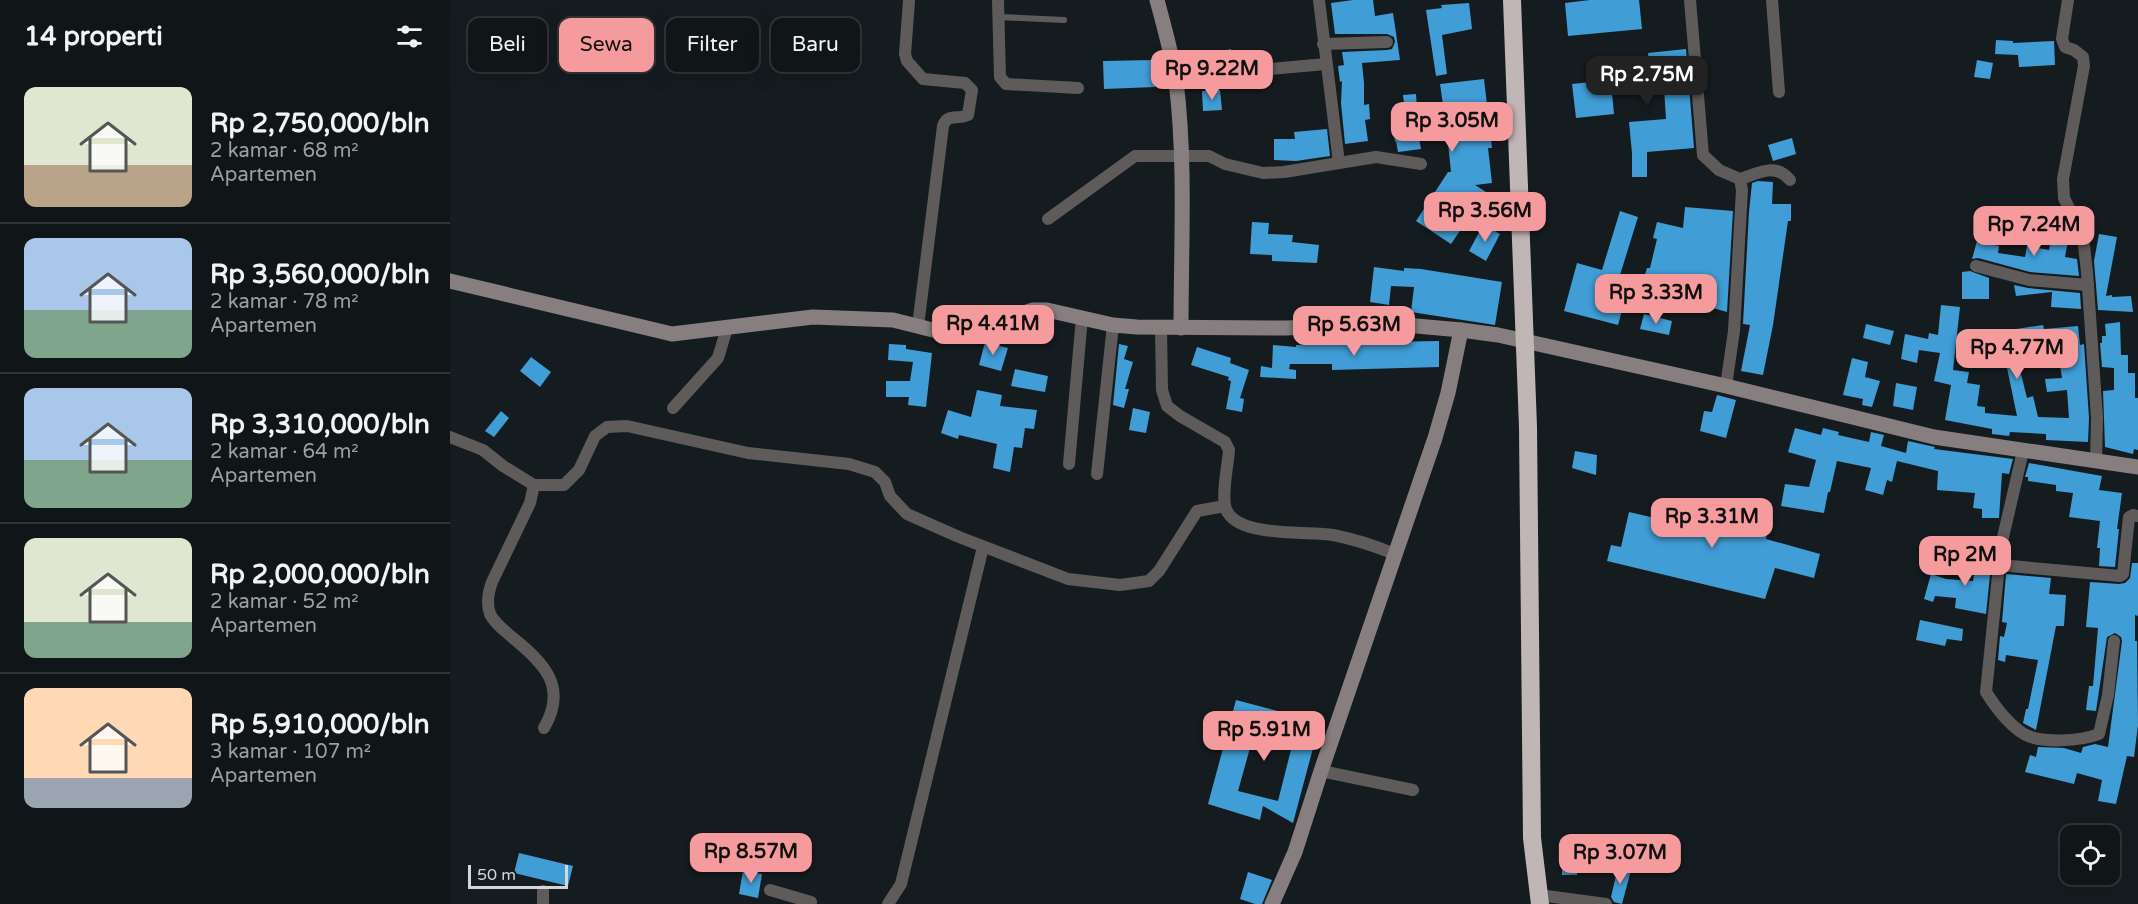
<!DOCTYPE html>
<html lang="id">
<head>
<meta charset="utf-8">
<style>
	body { margin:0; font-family:"Varela Round",sans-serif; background:#191e21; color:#f1f3f6; height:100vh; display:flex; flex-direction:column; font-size:22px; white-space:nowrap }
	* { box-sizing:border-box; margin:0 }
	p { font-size:20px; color:#9c9fa2 }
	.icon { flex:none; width:33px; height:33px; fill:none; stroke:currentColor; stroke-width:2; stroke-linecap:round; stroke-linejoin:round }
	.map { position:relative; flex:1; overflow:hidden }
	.details { display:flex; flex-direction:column; background:#101518; width:450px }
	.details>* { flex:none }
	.guide { position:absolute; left:18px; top:18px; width:570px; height:54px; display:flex; gap:12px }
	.fabs { position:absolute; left:1610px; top:825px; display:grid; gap:12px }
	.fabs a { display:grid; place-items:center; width:60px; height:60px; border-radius:12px; background:#101518; box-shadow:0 6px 24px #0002,0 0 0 2px #303437; font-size:30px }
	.scale { position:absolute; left:18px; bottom:15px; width:100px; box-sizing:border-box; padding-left:6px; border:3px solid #d2d6d9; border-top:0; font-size:16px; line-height:21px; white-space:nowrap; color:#d2d6d9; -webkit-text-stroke:4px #151c20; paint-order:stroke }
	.price { position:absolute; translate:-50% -51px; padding:0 14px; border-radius:12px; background:#f59b9d; color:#111; font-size:20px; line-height:39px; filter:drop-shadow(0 2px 3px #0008) }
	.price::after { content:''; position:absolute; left:50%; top:36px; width:18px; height:14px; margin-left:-9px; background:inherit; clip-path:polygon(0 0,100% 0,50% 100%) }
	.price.current { background:#222; color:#fff }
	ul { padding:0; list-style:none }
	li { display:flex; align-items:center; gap:18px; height:150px; padding:0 24px }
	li+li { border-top:2px solid #303437 }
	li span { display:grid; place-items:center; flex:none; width:168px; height:120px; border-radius:12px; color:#555 }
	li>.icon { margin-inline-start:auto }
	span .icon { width:72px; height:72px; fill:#fffc; stroke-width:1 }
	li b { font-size:26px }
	h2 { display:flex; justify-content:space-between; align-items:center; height:72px; padding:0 24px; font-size:26px }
	.tag { padding:0 21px; border-radius:12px; background:#101518; box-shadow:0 6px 24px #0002,0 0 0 2px #303437; font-size:21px; line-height:54px }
	.tag.current { background:#f59b9d; color:#111 }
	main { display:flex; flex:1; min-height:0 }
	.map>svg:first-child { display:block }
	.building { fill:#409dd6; fill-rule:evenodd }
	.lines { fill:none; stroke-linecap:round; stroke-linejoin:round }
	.lane { stroke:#5f5b5b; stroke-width:6 }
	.street { stroke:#5f5b5b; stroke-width:12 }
	.secondary { stroke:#877f7f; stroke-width:15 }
	.highway { stroke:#c1b6b6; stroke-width:18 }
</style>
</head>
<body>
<main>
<section class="details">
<h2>14 properti<svg class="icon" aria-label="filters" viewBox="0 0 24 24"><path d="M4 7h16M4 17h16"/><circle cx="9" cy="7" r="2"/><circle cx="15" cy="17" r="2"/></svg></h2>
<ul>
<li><span style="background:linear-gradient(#dfe7d0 65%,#b9a48a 0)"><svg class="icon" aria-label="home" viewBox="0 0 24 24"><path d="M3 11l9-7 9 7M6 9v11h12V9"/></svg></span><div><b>Rp 2,750,000/bln</b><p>2 kamar · 68 m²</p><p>Apartemen</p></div></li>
<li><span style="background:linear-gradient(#a9c7e8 60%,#7fa58c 0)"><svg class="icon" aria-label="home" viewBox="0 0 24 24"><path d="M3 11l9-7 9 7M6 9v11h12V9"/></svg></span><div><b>Rp 3,560,000/bln</b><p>2 kamar · 78 m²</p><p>Apartemen</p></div></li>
<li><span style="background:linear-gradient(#a9c7e8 60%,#7fa58c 0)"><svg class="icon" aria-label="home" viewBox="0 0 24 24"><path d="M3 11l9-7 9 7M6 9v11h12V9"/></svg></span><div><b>Rp 3,310,000/bln</b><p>2 kamar · 64 m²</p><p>Apartemen</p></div></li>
<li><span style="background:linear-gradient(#dfe7d0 70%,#7fa58c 0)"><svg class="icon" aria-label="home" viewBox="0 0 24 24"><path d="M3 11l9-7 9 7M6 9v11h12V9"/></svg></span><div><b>Rp 2,000,000/bln</b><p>2 kamar · 52 m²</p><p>Apartemen</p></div></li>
<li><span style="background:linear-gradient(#ffd9b3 75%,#9aa5b1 0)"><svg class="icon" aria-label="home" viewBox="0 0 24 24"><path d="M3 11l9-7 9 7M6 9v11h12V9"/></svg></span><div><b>Rp 5,910,000/bln</b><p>3 kamar · 107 m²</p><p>Apartemen</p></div></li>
</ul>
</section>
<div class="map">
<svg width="1688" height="904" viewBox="0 0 1688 904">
	<rect width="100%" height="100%" fill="#151c20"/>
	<g class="building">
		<polygon points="903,0 923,0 925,16 943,13 950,60 912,63 914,83 914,105 919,104 920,119 915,120 918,141 895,144 891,103 892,81 890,82 888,66 894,65 892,52 937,50 942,49 945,42 944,37 937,34 885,34 881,3"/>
		<polygon points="1140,0 1189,0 1192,29 1118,36 1115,3"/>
		<polygon points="1019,3 1022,29 992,35 997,74 986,76 976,10 992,8 991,5"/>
		<polygon points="1546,40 1563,41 1563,43 1604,41 1605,65 1569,67 1568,55 1545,54"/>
		<polygon points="781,49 786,75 761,80 755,55"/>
		<polygon points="1236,49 1244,148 1197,152 1197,177 1182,177 1182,153 1179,122 1216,119 1214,88 1162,93 1164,114 1126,118 1122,84 1200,76 1198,53"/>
		<polygon points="704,60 705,87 654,89 653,61"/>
		<polygon points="1527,60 1543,63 1540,79 1524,77"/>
		<polygon points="1034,79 1042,148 1038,148 1042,183 1025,185 1036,192 1001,244 966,221 998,172 1001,172 997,134 969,138 971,149 948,152 946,141 945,142 943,122 947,122 945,104 954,103 953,95 966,94 968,123 995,119 990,84"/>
		<polygon points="770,90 772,110 753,111 752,91"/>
		<polygon points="877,129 880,156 846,161 824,160 824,139 845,139 844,132"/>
		<polygon points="1342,138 1346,154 1323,161 1318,145"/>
		<polygon points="1308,181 1323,182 1322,204 1341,204 1341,221 1338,221 1323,325 1313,375 1291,371 1300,325 1293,324 1299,212 1302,183"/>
		<polygon points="1235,207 1283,211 1277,312 1228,298 1227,303 1178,289 1168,325 1114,311 1127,263 1152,270 1170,211 1188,217 1170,275 1193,281 1197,268 1200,268 1207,239 1203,238 1207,222 1233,228"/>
		<polygon points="802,222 819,223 818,234 843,235 842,242 869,245 867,263 822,261 822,255 800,254"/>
		<polygon points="1033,225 1050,234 1036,261 1019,251"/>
		<polygon points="1602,232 1619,235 1615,257 1627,259 1629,276 1580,272 1528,258 1522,259 1527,241 1549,246 1548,253 1575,257 1577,246 1599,250"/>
		<polygon points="1649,234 1667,237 1656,296 1662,295 1662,297 1681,296 1683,312 1648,310 1644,261"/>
		<polygon points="924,267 954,271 954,268 971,269 1052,282 1045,325 961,312 964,287 941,286 939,305 920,302"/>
		<polygon points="1520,271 1539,278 1539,299 1512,299 1512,272"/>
		<polygon points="1564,285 1578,288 1630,293 1631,309 1601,307 1602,292 1566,296"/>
		<path d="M1491,305L1510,307L1503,370L1519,372L1517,383L1530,385L1527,406L1535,407V413L1567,416L1556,363L1537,364L1536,352L1557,351L1553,331L1593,325L1594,329L1628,326L1630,345L1634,344L1639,418L1638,442L1596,440V434L1560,432L1559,436L1542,434V429L1495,420L1501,385L1484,381L1490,353L1469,350L1467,363L1451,359L1455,334L1478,339L1479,333L1488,335ZM1607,346L1612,378L1595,379L1597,392L1617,390L1619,418L1588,417L1583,396L1577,398L1566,354Z"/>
		<polygon points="1194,314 1222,321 1219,335 1190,329"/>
		<polygon points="1670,322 1671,355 1678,355 1678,373 1685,373 1685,398 1688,398 1688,450 1684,449 1683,454 1655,447 1653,391 1664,390 1664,368 1652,367 1650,343 1652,343 1652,336 1656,336 1655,324"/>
		<polygon points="1416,324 1444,331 1440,345 1413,338"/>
		<polygon points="989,341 989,367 882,370 882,364 840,364 839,369 846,370 846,379 810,377 811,366 822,368 823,345 846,347 846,345 882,345 882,343"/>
		<polygon points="535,342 558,348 551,371 529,365"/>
		<polygon points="439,344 456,345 456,349 482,353 476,407 458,405 459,397 436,397 436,381 460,381 463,362 438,360"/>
		<polygon points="669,344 678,346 674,359 683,362 675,389 679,389 674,408 663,405"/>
		<polygon points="747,347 781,358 780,363 799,370 790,398 794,399 792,412 776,409 781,381 778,380 779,377 741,365"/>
		<polygon points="81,357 101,372 90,387 70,371"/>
		<polygon points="1402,358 1418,362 1415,377 1430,381 1422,407 1412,405 1413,399 1393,395"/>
		<polygon points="565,369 598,376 595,392 561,386"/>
		<polygon points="1446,383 1467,387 1463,410 1443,406"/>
		<polygon points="527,390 552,395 550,406 587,410 584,429 575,428 572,448 564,447 560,472 543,468 547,444 509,435 508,439 491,433 498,410 521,417"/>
		<polygon points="1267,395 1286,400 1276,438 1250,431 1254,411 1262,412"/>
		<polygon points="683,408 700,412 696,433 679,430"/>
		<polygon points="51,411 59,418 44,437 35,431"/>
		<polygon points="1345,428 1371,435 1373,428 1389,432 1388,435 1419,442 1421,432 1434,435 1431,446 1456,453 1458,441 1485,447 1484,449 1563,459 1559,474 1552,473 1549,518 1532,518 1532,509 1523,508 1525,493 1487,490 1488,471 1447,461 1442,482 1437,480 1433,495 1415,490 1421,468 1387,461 1380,492 1378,492 1374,513 1331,506 1335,484 1359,487 1366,460 1338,452"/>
		<polygon points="1125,451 1147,455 1146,475 1122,468"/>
		<polygon points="1579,463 1652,476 1649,490 1672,493 1667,529 1669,529 1665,567 1649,566 1650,548 1647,548 1650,521 1619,517 1623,493 1606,491 1606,485 1578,481 1578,477 1575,477"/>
		<polygon points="1240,500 1320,516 1316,539 1370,554 1364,578 1325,568 1315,599 1157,561 1161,545 1171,547 1179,512 1235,525"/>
		<polygon points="1527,553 1542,555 1536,614 1505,608 1506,598 1485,596 1483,602 1474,599 1481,574 1496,579 1523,581"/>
		<polygon points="1682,563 1688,563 1688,616 1685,615 1685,641 1687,641 1688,725 1684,757 1677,756 1666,804 1648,801 1652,780 1627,773 1624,784 1575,772 1580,755 1586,757 1588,747 1614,748 1631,753 1633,747 1645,744 1658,747 1672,641 1671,637 1665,633 1657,637 1646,711 1636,710 1639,686 1643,686 1648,628 1636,627 1640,582 1669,584 1675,583 1680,578"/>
		<polygon points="1556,574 1601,578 1599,594 1616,595 1614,626 1606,626 1586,730 1573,723 1576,709 1578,709 1588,660 1556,655 1555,662 1548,660 1550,636 1554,637 1557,623 1552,622"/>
		<polygon points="1470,620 1513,629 1512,641 1497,639 1495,646 1466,640"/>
		<path d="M786,700L870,722L843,823L813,806L810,820L758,804ZM807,723L845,734L828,801L788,791Z"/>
		<rect x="1112" y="839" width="15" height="36"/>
		<polygon points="69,853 123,866 118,886 64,873"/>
		<polygon points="1168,867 1181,870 1172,904 1164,902 1161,897"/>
		<polygon points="293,871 312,874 308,898 289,894"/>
		<polygon points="798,872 822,880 812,904 805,904 790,899"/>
	</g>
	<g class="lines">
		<polyline class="lane" points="549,17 614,20"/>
		<g class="street">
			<polyline points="548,0 550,77 556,84 628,88"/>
			<polyline points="1240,0 1253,155 1269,170 1290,179 1292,190 1284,331 1276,386"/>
			<polyline points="1322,0 1329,92"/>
			<polyline points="1618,0 1612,39 1615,47 1624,50 1633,57 1634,66 1613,179 1614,198 1633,237 1637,272 1647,418 1646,461"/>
			<path d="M459,1L455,54L457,61L473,79L515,83L522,90L518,115C508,120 497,113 493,126L468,326"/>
			<polyline points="873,44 937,42"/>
			<polyline points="808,70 876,64"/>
			<polyline points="889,163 926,157 971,164"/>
			<path d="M1290,179C1309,173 1325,162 1340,180"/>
			<polyline points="598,219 685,156 759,156 775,164 813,173 834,172 889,163 869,0"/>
			<polyline points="1526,266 1579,280 1638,285"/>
			<path d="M711,328L712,390L717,406L730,416L775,442L779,450C778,465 771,496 776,509C787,538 857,531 883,535C904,539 925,546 945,554"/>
			<polyline points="223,408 268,358 277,328"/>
			<polyline points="0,437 33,450 53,466 84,485 114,485 129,470 145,436 157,427 177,426 298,453 399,464 425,472 435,482 440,496 457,514 509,537 618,579 670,585 699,581 709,571 747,511 775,506"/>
			<path d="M1573,451L1551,546L1536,692C1546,708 1558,724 1574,734C1591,744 1631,741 1649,734L1658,695L1664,641"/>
			<polyline points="619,464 632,317"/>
			<polyline points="647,474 663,325"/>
			<path d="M84,485L80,503L42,582C38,593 36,603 40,614C45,624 55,631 63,638C94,663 118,687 94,728"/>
			<polyline points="1550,565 1670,576 1673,574 1679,517 1683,515 1688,516"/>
			<polyline points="871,771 963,790"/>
			<polyline points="320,890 361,902"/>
			<polyline points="1089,895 1156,904"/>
			<polyline points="93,904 93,891"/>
			<polyline points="438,904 451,884 533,547"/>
		</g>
		<g class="secondary">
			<path d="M707,0C714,26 722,54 726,81C736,162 731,246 731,328"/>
			<polyline points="0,281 222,334 363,317 443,320 491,332 509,331 534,326 583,310 597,310 663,325 687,327 836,328 944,324 1011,330 1048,335 1276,386 1484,437 1688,467"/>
			<polyline points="822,904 845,852 871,771 985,438 998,393 1011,330"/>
		</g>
		<polyline class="highway" points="1062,0 1078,427 1082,838 1090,904"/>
	</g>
</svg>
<div class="fabs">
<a><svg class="icon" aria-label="locate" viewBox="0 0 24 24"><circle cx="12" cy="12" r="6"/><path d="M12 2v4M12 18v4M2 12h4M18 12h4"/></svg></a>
</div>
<div class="scale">50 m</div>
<b class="price" style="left:762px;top:101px">Rp 9.22M</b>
<b class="price current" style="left:1197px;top:107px">Rp 2.75M</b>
<b class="price" style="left:1002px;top:153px">Rp 3.05M</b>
<b class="price" style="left:1035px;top:243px">Rp 3.56M</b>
<b class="price" style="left:1584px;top:257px">Rp 7.24M</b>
<b class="price" style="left:1206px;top:325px">Rp 3.33M</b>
<b class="price" style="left:543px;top:356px">Rp 4.41M</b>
<b class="price" style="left:904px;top:357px">Rp 5.63M</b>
<b class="price" style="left:1567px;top:380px">Rp 4.77M</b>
<b class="price" style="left:1262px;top:549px">Rp 3.31M</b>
<b class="price" style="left:1515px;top:587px">Rp 2M</b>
<b class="price" style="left:814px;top:762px">Rp 5.91M</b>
<b class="price" style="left:301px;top:884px">Rp 8.57M</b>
<b class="price" style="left:1170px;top:885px">Rp 3.07M</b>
<div class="guide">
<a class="tag">Beli</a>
<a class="tag current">Sewa</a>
<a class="tag">Filter</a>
<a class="tag">Baru</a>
</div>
</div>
</main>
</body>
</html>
